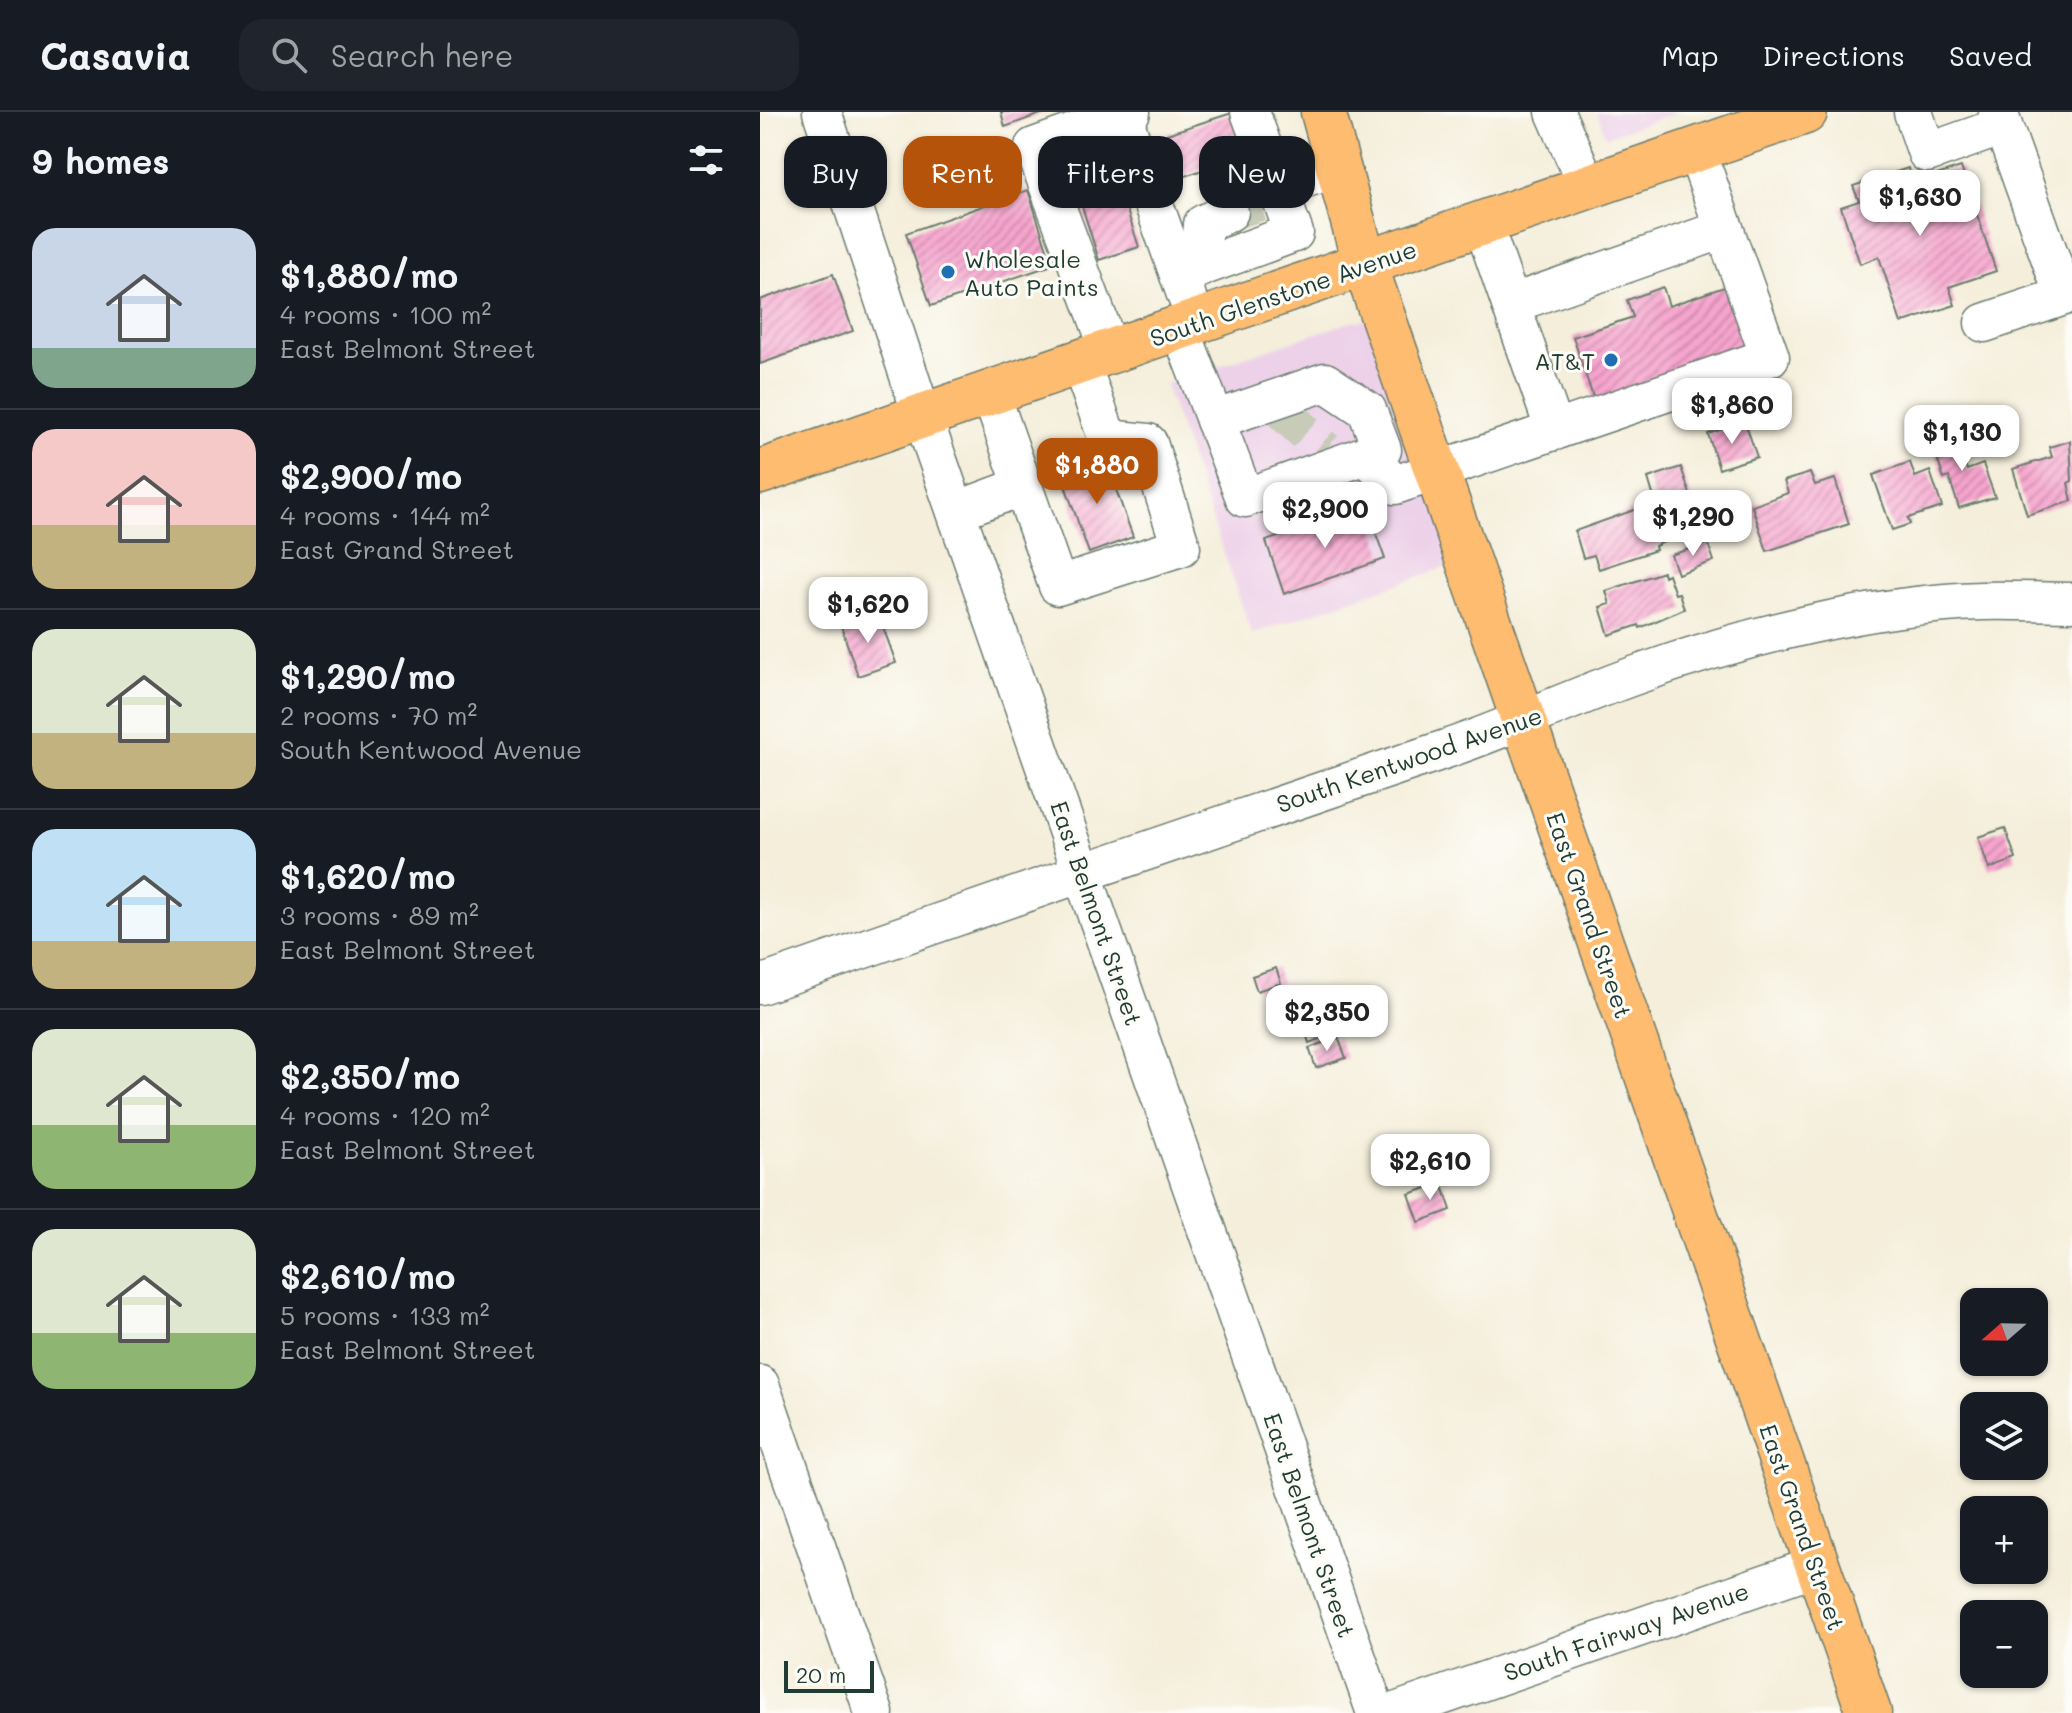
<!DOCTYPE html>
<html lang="en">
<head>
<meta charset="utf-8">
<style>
	body { margin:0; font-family:Mali,sans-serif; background:#20242c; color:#f1f3f6; height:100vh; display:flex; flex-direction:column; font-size:30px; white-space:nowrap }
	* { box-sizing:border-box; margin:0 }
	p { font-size:26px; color:#9ea1a6 }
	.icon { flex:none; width:44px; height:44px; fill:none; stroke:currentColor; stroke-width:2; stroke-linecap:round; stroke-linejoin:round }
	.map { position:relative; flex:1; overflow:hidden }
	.drawer { display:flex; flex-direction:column; background:#171b24; width:760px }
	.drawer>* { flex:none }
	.banner { position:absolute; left:24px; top:24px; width:760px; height:72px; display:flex; gap:16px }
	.needle { width:52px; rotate:250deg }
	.fabs { position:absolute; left:1200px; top:1176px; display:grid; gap:16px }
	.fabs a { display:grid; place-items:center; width:88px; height:88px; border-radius:16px; background:#171b24; box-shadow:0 2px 6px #0004; font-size:40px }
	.scale { position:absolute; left:24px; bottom:20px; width:90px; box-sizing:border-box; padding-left:8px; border:4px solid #1f3d34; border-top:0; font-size:22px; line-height:28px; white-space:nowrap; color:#1f3d34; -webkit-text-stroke:6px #fdfcf7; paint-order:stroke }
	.price { position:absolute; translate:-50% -68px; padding:0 18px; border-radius:16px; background:#fff; color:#222; font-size:26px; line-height:52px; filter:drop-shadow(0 2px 4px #0008) }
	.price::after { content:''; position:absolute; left:50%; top:48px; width:24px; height:18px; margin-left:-12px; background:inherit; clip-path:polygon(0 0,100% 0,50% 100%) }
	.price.selected { background:#b45309; color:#fff }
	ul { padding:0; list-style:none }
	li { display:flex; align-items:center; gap:24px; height:200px; padding:0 32px }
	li+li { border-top:2px solid #363941 }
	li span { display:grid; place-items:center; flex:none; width:224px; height:160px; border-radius:24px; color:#555 }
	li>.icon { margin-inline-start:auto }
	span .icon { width:96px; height:96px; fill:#fffc; stroke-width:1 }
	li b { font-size:34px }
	h2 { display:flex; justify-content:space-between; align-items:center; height:96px; padding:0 32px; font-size:34px }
	.chip { padding:0 28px; border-radius:24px; background:#171b24; box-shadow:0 2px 6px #0004; font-size:28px; line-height:72px }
	.chip.selected { background:#b45309; color:#fff }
	header { display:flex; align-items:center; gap:48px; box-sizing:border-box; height:112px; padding:0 40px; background:#171b24; border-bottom:2px solid #363941 }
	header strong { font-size:38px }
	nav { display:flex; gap:44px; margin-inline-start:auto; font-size:28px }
	.search { width:560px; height:72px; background:#20242c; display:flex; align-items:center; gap:20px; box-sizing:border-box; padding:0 28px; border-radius:24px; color:#9ea1a6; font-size:30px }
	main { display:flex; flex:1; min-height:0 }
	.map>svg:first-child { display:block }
	.built { fill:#edd1e9 }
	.building { fill:url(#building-hatch) }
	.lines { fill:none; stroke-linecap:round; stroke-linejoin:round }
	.minor-tunnel { stroke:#c9cbb9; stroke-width:38; stroke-dasharray:38 19; stroke-linecap:butt }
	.minor-casing { stroke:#6a7b6e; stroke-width:41 }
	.major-casing { stroke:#6a7b6e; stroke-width:47 }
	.minor { stroke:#fff; stroke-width:38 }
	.major { stroke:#febc70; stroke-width:44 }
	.poi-dot { fill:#1f6fb2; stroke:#fdfcf7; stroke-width:3 }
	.labels { text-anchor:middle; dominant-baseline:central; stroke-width:6; stroke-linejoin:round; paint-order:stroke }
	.poi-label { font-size:24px; fill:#1f3d34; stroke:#fdfcf7; text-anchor:start }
	.street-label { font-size:24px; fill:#1f3d34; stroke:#fdfcf7 }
</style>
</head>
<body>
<header>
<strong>Casavia</strong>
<div class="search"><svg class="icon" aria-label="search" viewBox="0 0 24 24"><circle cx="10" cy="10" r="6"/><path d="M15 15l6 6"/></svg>Search here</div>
<nav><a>Map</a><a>Directions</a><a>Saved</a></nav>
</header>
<main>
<section class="drawer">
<h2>9 homes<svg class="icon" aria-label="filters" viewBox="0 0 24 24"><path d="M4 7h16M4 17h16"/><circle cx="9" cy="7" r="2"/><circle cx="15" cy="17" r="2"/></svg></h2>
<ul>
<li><span style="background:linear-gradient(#c9d6e8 75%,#7fa58c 0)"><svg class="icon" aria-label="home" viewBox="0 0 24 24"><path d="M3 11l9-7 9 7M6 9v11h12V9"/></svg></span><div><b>$1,880/mo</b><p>4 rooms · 100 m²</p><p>East Belmont Street</p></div></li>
<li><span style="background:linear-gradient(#f6c9c9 60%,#c2b280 0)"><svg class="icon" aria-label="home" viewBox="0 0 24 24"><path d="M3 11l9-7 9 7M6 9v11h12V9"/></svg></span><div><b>$2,900/mo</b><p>4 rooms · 144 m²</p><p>East Grand Street</p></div></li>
<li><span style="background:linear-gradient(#dfe7d0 65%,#c2b280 0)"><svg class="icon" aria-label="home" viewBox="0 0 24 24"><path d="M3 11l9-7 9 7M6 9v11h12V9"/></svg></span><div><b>$1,290/mo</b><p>2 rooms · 70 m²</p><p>South Kentwood Avenue</p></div></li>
<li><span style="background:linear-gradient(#bfe0f5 70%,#c2b280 0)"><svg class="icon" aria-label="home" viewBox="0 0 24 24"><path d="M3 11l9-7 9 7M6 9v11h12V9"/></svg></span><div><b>$1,620/mo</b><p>3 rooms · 89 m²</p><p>East Belmont Street</p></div></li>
<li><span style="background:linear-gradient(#dfe7d0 60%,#8fb573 0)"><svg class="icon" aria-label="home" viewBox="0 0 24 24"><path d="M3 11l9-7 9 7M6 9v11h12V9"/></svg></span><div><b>$2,350/mo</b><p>4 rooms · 120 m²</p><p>East Belmont Street</p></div></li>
<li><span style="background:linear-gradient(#dfe7d0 65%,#8fb573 0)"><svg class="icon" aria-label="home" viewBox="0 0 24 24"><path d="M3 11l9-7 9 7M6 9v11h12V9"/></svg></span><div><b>$2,610/mo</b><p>5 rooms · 133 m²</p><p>East Belmont Street</p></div></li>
</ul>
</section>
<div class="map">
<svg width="1312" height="1601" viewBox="0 0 1312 1601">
	<defs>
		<pattern id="building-hatch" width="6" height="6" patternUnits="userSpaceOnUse" patternTransform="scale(2)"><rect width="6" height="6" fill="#f7a4ce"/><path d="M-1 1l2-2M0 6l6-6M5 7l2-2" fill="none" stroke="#c787a8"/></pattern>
	</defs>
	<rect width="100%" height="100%" fill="#fdfcf7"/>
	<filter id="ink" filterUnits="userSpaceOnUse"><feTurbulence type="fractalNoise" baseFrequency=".0125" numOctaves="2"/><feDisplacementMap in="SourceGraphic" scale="16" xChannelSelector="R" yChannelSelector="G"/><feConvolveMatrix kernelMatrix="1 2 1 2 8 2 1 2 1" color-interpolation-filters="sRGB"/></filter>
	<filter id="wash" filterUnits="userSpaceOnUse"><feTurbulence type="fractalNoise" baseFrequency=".006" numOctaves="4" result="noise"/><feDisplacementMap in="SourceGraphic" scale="32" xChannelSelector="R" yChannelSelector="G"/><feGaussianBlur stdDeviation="1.8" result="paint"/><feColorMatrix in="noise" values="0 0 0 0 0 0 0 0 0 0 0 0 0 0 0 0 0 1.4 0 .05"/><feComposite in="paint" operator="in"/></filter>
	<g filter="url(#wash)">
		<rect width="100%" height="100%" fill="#f4eeda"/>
		<g class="built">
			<polygon points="837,0 918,0 846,25"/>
			<polygon points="606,208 698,451 492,522 405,272 593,209"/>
		</g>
		<g id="blocks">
			<g class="building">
				<polygon points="241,0 286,0 245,15"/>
				<polygon points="475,0 496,51 447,67 445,57 422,65 407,22"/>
				<polygon points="352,53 379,135 339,148 313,66"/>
				<polygon points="1201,55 1236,159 1189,175 1195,193 1141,211 1119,145 1100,152 1081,95 1099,89 1093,74 1148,56 1153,71"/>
				<polygon points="268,78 292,153 171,194 146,121"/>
				<polygon points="73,162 93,219 0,252 0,188"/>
				<polygon points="967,174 992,247 838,300 813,225 873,205 867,188 903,175 909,194"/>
				<polygon points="985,310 997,345 959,357 948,322"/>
				<polygon points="1195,320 1207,358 1223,352 1235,385 1199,396 1189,365 1184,367 1171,328"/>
				<polygon points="1310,329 1312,369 1308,371 1312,389 1267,403 1253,357 1292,345 1289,335"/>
				<polygon points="345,347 373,425 329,441 301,362"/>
				<polygon points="1150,350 1155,365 1170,359 1182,395 1148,406 1150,412 1132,418 1113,363"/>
				<polygon points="921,355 931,385 897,396 888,366"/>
				<polygon points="1050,361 1055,373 1075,367 1089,412 1007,439 992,394 1028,381 1024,369"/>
				<polygon points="891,392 893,397 897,396 908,428 895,434 896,438 839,457 834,443 823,446 815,419"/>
				<polygon points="606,394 625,447 524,482 506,429"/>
				<polygon points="948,431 954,449 918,462 911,443"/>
				<polygon points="903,460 904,464 908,462 915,482 919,481 924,497 880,516 879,513 849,523 840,495 850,492 846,479"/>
				<polygon points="118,501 136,551 98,564 81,514"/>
				<polygon points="1245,716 1256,747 1229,757 1218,725"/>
				<polygon points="516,856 521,871 497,879 492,864"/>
				<polygon points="571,905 577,921 549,931 544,915"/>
				<polygon points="578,925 586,946 556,956 549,936"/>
				<polygon points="682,1071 691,1098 659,1110 649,1082"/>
			</g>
		</g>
	</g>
	<g filter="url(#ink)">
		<use href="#blocks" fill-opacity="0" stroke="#6a7b6e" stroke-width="2"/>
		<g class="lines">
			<g class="minor-tunnel">
				<polyline points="469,100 500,90"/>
				<polyline points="518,295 565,338"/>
			</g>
			<defs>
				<g id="minor">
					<polyline points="62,0 162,303 616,1601"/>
					<polyline points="795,0 828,75"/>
					<polyline points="1153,0 1167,41 1243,14"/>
					<polyline points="362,3 427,185"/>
					<polyline points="517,75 578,56"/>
					<polyline points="723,112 795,319"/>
					<polyline points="440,156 443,112 469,100"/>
					<polyline points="419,163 534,121 490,0"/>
					<polyline points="751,192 964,117"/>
					<polyline points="1224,211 1304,184 1238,0"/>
					<polyline points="420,216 485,386 606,343 635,373 1010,245 936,38"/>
					<polyline points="350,239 274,35 371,0"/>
					<polyline points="230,280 298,474 421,435 388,331 358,328 346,322 320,250"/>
					<polyline points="455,308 565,270 607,298 622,338 606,343"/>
					<polyline points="196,399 263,374"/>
					<path d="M0,873C228,793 457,714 686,637C751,615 813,585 879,562C983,525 1112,492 1222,489C1252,488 1282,490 1312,490"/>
					<polyline points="0,1273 114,1601"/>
					<polyline points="632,1601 1056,1454"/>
				</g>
				<g id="major">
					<polyline points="563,0 605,153 629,222 1109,1601"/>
					<polyline points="0,360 1045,0"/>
				</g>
			</defs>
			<use href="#minor" class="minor-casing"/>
			<use href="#major" class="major-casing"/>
			<use href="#minor" class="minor"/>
			<use href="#major" class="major"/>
		</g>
	</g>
	<g class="poi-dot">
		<circle cx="188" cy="160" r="8"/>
		<circle cx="851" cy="248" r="8"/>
	</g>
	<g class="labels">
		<g class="poi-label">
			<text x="204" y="146">Wholesale<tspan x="204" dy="28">Auto Paints</tspan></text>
			<text x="835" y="248" text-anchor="end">AT&amp;T</text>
		</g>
		<g class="street-label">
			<text transform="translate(523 181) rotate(-19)">South Glenstone Avenue</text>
			<text transform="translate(649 647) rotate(-19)">South Kentwood Avenue</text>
			<text transform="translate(337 801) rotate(71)">East Belmont Street</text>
			<text transform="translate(830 803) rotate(71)">East Grand Street</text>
			<text transform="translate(550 1413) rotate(71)">East Belmont Street</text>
			<text transform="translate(1043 1415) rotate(71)">East Grand Street</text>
			<text transform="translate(866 1519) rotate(-19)">South Fairway Avenue</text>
		</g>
	</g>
</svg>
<div class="fabs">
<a><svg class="needle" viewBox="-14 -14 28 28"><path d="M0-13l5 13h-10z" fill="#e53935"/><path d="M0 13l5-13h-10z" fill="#9ea1a6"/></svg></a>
<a><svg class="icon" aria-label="layers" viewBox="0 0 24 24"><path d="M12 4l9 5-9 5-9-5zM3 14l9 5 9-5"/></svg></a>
<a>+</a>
<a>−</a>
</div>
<div class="scale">20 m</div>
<b class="price" style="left:1160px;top:126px">$1,630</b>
<b class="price" style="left:972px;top:334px">$1,860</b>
<b class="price" style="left:1202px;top:361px">$1,130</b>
<b class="price selected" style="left:337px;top:394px">$1,880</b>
<b class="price" style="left:565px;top:438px">$2,900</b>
<b class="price" style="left:933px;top:446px">$1,290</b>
<b class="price" style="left:108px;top:533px">$1,620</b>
<b class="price" style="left:567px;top:941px">$2,350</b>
<b class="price" style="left:670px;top:1090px">$2,610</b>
<div class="banner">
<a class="chip">Buy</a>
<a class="chip selected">Rent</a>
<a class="chip">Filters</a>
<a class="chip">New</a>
</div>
</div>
</main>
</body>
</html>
